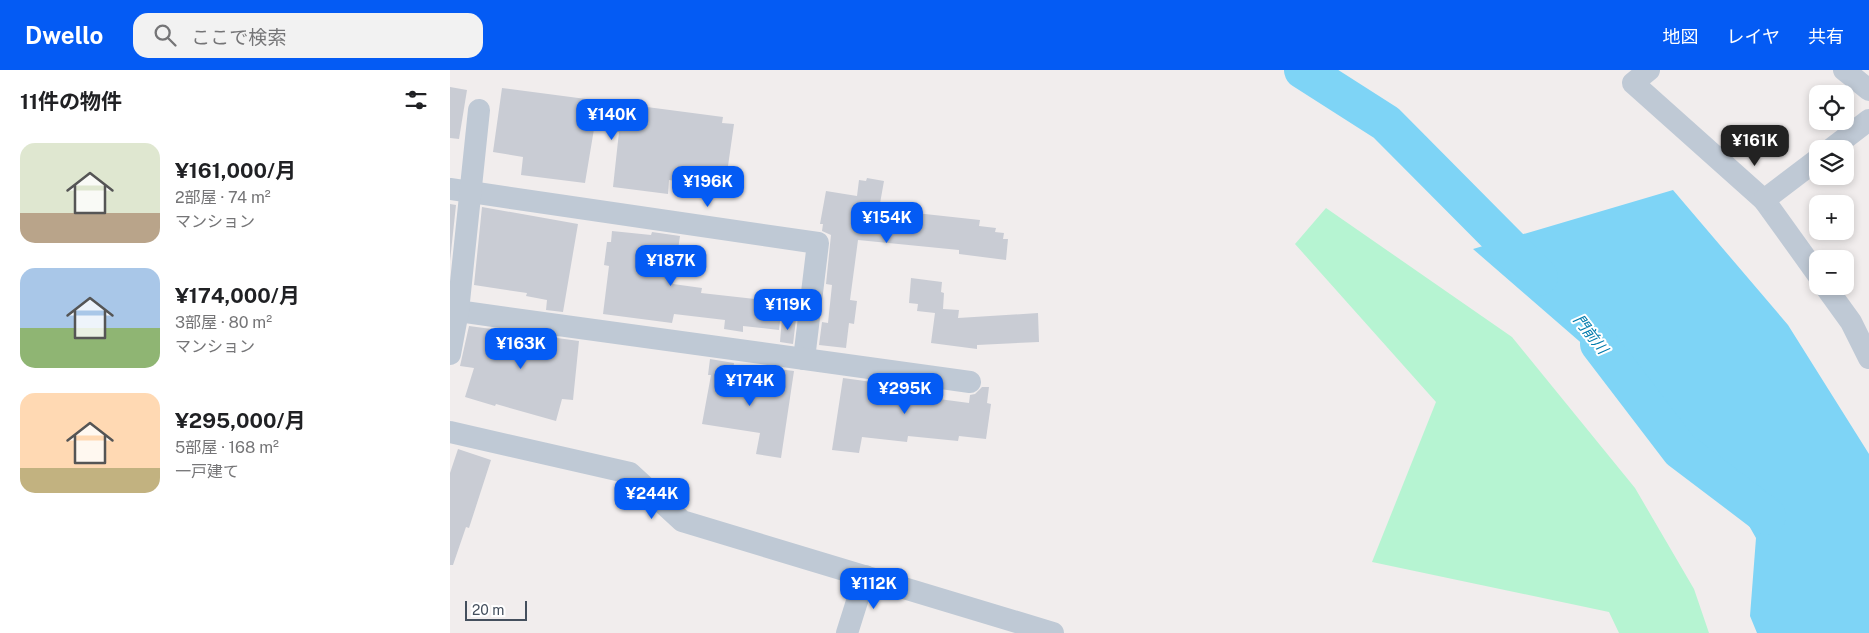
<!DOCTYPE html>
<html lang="ja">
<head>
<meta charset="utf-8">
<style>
	body { margin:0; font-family:"Public Sans","Noto Sans JP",sans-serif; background:#f2f2f2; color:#202124; height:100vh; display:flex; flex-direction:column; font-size:19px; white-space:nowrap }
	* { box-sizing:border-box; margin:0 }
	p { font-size:16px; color:#757577 }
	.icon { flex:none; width:28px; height:28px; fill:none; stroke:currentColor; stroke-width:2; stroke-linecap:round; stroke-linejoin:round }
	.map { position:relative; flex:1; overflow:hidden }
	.sheet { display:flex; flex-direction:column; background:#fff; width:450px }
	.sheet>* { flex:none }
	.fabs { position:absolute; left:1359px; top:15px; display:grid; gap:10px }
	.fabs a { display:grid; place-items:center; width:45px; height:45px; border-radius:10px; background:#fff; box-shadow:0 2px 8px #0003; font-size:25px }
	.scale { position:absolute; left:15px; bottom:12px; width:62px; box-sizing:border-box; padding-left:5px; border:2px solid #444f5d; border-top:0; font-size:14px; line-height:18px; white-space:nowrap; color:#444f5d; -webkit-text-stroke:4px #fff; paint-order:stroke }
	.price { position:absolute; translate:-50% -42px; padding:0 11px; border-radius:10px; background:#045bf4; color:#fff; font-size:16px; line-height:32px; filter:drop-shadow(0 1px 2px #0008) }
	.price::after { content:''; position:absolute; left:50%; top:30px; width:15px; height:11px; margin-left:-8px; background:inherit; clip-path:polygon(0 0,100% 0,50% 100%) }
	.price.current { background:#222; color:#fff }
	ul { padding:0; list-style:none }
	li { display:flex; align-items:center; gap:15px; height:125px; padding:0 20px }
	li span { display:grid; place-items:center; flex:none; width:140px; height:100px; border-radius:15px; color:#555 }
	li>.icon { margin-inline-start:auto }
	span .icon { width:60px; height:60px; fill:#fffc; stroke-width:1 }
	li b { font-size:21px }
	h2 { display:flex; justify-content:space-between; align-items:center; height:60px; padding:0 20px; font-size:21px }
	header { display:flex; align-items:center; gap:30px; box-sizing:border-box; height:70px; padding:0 25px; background:#045bf4; color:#fff }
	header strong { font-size:24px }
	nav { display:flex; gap:28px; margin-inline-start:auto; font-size:18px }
	.search { width:350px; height:45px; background:#f2f2f2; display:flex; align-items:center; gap:12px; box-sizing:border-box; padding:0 18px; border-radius:15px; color:#757577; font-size:19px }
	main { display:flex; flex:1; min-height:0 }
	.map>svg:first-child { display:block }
	.green { fill:#b6f4d2 }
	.water { fill:#7ed4f6 }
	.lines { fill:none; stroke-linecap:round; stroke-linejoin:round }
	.river { stroke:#7ed4f6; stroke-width:38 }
	.building { fill:#c9ccd4 }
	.minor { stroke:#bfc9d5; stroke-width:22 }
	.labels { text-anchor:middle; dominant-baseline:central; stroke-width:4; stroke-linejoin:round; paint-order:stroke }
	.water-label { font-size:15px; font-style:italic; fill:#017bac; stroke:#fff }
</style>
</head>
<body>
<header>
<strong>Dwello</strong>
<div class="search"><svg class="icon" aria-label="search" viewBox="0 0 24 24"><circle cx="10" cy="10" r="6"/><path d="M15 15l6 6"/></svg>ここで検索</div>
<nav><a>地図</a><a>レイヤ</a><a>共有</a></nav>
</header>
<main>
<section class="sheet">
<h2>11件の物件<svg class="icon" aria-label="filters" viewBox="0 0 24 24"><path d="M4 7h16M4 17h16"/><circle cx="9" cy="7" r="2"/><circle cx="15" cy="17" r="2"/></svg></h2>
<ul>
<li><span style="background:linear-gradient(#dfe7d0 70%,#b9a48a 0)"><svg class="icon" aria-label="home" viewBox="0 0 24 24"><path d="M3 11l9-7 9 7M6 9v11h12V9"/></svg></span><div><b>¥161,000/月</b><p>2部屋 · 74 m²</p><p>マンション</p></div></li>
<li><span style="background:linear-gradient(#a9c7e8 60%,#8fb573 0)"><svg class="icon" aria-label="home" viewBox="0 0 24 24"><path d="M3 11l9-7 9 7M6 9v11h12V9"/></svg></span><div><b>¥174,000/月</b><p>3部屋 · 80 m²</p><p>マンション</p></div></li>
<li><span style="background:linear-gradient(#ffd9b3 75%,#c2b280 0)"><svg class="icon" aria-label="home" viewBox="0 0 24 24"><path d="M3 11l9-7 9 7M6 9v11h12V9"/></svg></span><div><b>¥295,000/月</b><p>5部屋 · 168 m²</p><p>一戸建て</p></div></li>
</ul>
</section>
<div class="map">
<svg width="1419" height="563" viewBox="0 0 1419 563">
	<rect width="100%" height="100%" fill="#f1eded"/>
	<polygon class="green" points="876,138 1062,267 1185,418 1244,519 1259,563 1169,563 1159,542 922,492 986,332 845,174"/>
	<polygon class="water" points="1223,120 1338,255 1419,384 1419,563 1307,563 1300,546 1306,468 1257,382 1023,179"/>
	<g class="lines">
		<g class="river">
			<polyline points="853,0 936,53 1089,207"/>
			<polyline points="1149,274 1230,380 1317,446"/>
		</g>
	</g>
	<g class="building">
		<polygon points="0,17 17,20 9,69 0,68"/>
		<polygon points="52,18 273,47 272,53 284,54 276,110 263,108 262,116 219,110 218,124 163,117 169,62 144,59 135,113 71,105 73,87 43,82"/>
		<polygon points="417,108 434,111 429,139 530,150 529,156 546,158 545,162 554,163 553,169 558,169 556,190 509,184 509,180 408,170 400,230 407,231 404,254 399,253 396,278 369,275 372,252 378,253 382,215 376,214 381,165 372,161 373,154 370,154 376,121 407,126 409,110 416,111"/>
		<polygon points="0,134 6,135 0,191"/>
		<polygon points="32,137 128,154 113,242 96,240 97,230 76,226 77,223 24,215"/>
		<polygon points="162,161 201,165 202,162 230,166 223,214 252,218 251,223 332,232 329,260 293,256 293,262 274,259 275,250 224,244 222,253 153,244 159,196 154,195 157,172 161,172"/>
		<polygon points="461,208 492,212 491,222 494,223 493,239 509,240 508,248 588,243 589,272 527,275 527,279 481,273 485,243 467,241 468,234 459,233"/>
		<polygon points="332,248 346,249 343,274 330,272"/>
		<polygon points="19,256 129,271 123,330 112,329 106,351 46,334 45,336 15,327 24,298 10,296"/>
		<polygon points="260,289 284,293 281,319 316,324 320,298 344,301 331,388 306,384 310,363 252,354 261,305 258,305"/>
		<polygon points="393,308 474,319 474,327 519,333 520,325 525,324 532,317 539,317 537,333 541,334 536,369 509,366 508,371 458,366 457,372 412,367 409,383 382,380"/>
		<polygon points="8,379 41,390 19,458 16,457 3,495 0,495 0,403"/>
	</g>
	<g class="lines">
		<g class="minor">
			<polyline points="1199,0 1183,13 1314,130 1368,205"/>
			<polyline points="1394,0 1419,20"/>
			<polyline points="1381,79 1419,50"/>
			<polyline points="0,119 368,173 354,289"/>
			<polyline points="1314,130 1368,89"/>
			<polyline points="1375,216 1401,252 1419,288"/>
			<polyline points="0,240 520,312"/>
			<polyline points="0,284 8,241 29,40"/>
			<polyline points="0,362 180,403 232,451 603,563"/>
			<polyline points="397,563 415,506"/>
		</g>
	</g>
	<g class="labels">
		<g class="water-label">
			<text transform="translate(1141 264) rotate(52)">門前川</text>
		</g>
	</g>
</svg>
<div class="fabs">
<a><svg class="icon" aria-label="locate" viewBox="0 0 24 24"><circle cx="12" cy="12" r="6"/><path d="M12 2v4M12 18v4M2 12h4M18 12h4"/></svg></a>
<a><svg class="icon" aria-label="layers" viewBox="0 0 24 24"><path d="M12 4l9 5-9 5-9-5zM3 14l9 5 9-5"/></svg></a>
<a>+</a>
<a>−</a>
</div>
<div class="scale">20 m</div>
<b class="price" style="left:162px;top:71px">¥140K</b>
<b class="price current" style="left:1305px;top:97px">¥161K</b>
<b class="price" style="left:258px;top:138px">¥196K</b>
<b class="price" style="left:437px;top:174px">¥154K</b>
<b class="price" style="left:221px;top:217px">¥187K</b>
<b class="price" style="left:338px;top:261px">¥119K</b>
<b class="price" style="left:71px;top:300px">¥163K</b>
<b class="price" style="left:300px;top:337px">¥174K</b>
<b class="price" style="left:455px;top:345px">¥295K</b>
<b class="price" style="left:202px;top:450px">¥244K</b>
<b class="price" style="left:424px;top:540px">¥112K</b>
</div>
</main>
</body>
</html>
